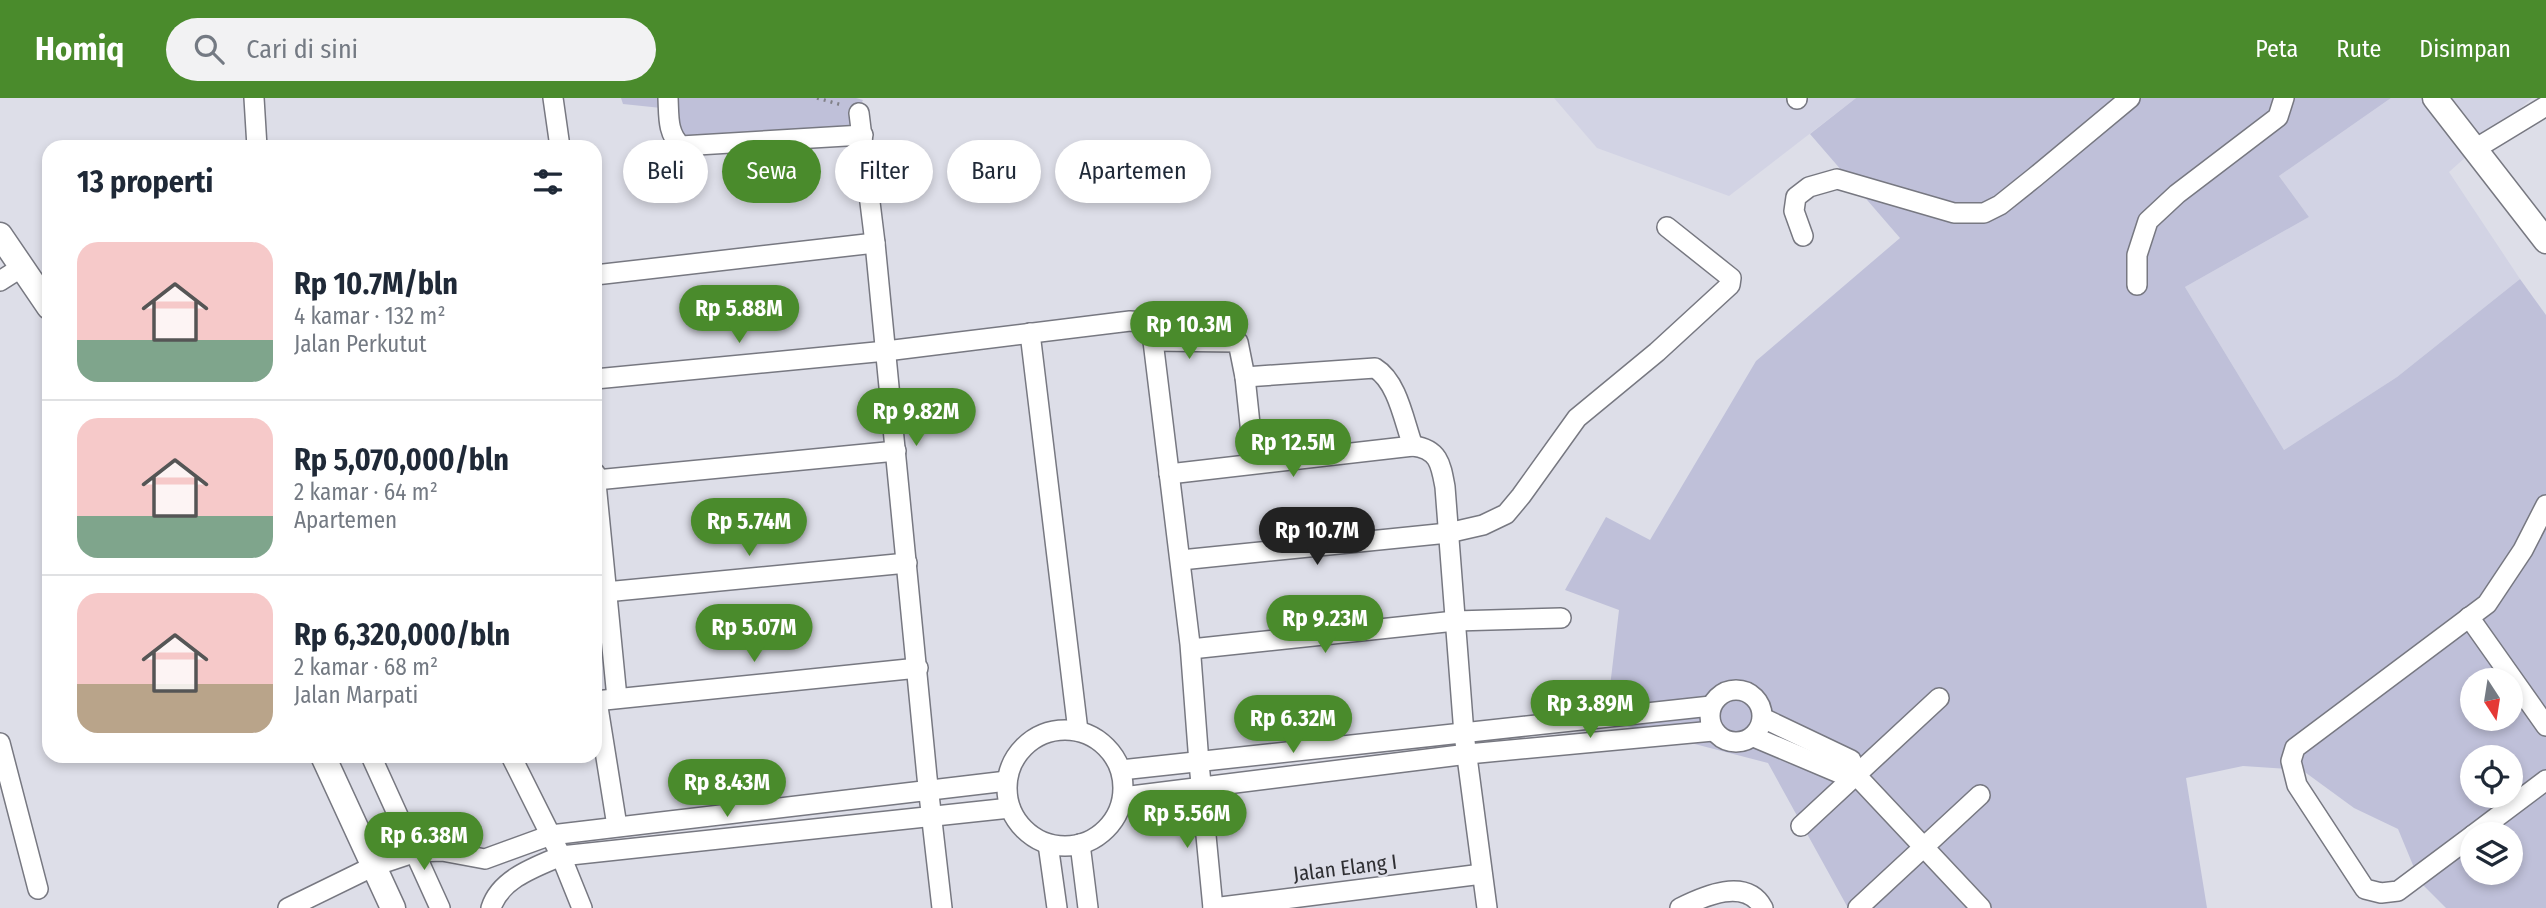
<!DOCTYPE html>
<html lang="id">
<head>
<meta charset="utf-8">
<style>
	body { margin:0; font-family:"Fira Sans Condensed",sans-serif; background:#f2f2f3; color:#1f2937; height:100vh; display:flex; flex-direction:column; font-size:26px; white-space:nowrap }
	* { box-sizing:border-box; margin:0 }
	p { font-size:23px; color:#747a83 }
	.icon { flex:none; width:38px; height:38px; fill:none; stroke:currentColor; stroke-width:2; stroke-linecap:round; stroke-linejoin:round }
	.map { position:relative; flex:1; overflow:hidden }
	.sheet { position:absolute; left:42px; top:42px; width:560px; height:623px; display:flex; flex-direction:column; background:#fff; border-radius:21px; box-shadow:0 4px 10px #0003 }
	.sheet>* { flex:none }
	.guide { position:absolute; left:623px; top:42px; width:665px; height:63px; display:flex; gap:14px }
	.needle { width:46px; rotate:168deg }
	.buttons { position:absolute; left:2460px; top:570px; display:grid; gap:14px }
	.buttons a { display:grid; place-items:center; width:63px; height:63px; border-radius:50%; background:#fff; box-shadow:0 4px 10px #0003; font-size:35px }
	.price { position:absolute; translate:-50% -60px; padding:0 16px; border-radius:24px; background:#4a8b2c; color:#fff; font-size:23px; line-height:46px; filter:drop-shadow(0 2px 4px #0008) }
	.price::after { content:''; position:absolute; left:50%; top:42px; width:21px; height:16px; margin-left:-10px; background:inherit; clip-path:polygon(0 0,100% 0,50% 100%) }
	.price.active { background:#222; color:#fff }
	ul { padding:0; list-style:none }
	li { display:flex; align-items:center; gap:21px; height:175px; padding:0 35px }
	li+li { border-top:2px solid #e0e1e3 }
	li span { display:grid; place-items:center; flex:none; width:196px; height:140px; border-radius:21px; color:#555 }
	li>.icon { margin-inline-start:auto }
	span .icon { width:84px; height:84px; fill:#fffc; stroke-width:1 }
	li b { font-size:30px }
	h2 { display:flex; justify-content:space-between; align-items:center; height:84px; padding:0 35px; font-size:30px }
	.chip { padding:0 24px; border-radius:32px; background:#fff; box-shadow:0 4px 10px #0003; font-size:24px; line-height:63px }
	.chip.active { background:#4a8b2c; color:#fff }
	header { display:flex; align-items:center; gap:42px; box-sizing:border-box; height:98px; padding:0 35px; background:#4a8b2c; color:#fff }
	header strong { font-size:33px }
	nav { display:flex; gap:38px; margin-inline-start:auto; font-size:24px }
	.search { width:490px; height:63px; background:#f2f2f3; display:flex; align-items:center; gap:18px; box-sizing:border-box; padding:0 24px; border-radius:38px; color:#747a83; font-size:26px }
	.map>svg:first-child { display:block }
	.built { fill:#d2d3e4 }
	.green { fill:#bfc0d9; fill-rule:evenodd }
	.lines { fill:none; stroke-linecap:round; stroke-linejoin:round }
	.minor-casing { stroke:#777881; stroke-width:22 }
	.major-casing { stroke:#777881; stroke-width:27 }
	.path { stroke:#808087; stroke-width:3.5; stroke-dasharray:2 5; stroke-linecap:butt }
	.minor { stroke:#fff; stroke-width:19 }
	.major { stroke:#fff; stroke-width:24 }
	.labels { text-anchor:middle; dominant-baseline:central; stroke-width:5; stroke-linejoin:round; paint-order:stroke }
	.street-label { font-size:21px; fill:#2f2f33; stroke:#dddee8 }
</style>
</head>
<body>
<header>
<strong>Homiq</strong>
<div class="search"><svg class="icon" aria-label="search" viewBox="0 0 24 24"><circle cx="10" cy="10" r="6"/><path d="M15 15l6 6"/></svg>Cari di sini</div>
<nav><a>Peta</a><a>Rute</a><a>Disimpan</a></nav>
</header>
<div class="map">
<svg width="2546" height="810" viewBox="0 0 2546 810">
	<rect width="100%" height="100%" fill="#dddee8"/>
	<g class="built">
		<polygon points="1554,0 1856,0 1729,98 1597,50"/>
		<polygon points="2391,0 2532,0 2449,74 2520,181 2397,279 2284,352 2185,189 2309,119 2279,78"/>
	</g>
	<g class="green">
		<polygon points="621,0 856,0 863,2 840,44 681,52 671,11 623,6"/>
		<path d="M1856,0H2391L2279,78L2309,119L2185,189L2284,352L2397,279L2520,181L2546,217V810H2446L2420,784L2398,731L2354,710L2302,672L2243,668L2186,680L2207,810H1848L1768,665L1606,623L1619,512L1565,492L1606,419L1650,442L1756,263L1900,140L1810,36ZM2473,583H2511V621H2473ZM2473,660H2511V698H2473ZM2473,737H2511V775H2473Z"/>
	</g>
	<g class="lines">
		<defs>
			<g id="minor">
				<polyline points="254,0 257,49"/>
				<polyline points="553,0 560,49"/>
				<path d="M668,0C669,18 667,35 681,48L863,37"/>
				<polyline points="1797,0 1797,1"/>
				<polyline points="859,15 875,145 927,679 942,810"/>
				<polyline points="2475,51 2546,8"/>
				<polyline points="1803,138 1794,113 1796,99 1809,89 1837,81 1954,115 1984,115 2000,107 2035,79 2130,0"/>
				<polyline points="595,177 875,145"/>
				<polyline points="0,183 22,169"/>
				<polyline points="2137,187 2137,157 2148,123 2177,96 2278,19 2284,0"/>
				<polyline points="1030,235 1078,633"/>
				<polyline points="1153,243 1238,244 1245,279 1254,364"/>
				<path d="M1245,279L1375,270C1398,284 1404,324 1413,348"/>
				<polyline points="595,281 886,253 1130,223 1144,224 1149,230 1153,243 1190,546 1199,665 1213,810"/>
				<polyline points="595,375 617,600"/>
				<path d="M1169,376L1413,348C1439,351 1441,367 1445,389L1464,636L1487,810"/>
				<polyline points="596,382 896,353"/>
				<polyline points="1181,462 1448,435 1483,427 1506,416 1521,398 1577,320 1657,254 1730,187 1731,180 1667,129"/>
				<polyline points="595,495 907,465"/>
				<polyline points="2469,519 2546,628"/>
				<polyline points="1191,551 1455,523 1561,520"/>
				<circle cx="1736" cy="618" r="26"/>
				<polyline points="595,603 918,570"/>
				<polyline points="597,603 617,728"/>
				<polyline points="1763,620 1851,662 1856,677 1981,810"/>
				<circle cx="1065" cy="690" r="58"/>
				<polyline points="1754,639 1844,677 1856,677"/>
				<polyline points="0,645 38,791"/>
				<polyline points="371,658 440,810"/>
				<polyline points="511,658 561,758 582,810"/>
				<polyline points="1121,672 1711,608"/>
				<polyline points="1123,699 1468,656 1713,633"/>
				<polyline points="1801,728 1939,600"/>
				<polyline points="2473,737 2398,793 2381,795 2365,791 2297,687 2291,663 2295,650 2487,506 2523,452 2546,407"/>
				<polyline points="2473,737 2546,682"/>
				<polyline points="1048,746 1057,810"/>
				<polyline points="1080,746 1088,810"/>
				<polyline points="288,810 374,768 416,754 442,753 485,761 551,737 1007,683"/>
				<path d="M491,810C500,781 535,769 561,758L1010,710"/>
				<polyline points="1213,810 1482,776"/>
				<path d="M1680,810C1704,798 1746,779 1763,810"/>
				<polyline points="1858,810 1980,697"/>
			</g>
			<g id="major">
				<polyline points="2435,0 2546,143"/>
				<polyline points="0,137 49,209"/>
				<polyline points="323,658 393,810"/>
			</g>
		</defs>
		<use href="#minor" class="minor-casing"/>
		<use href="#major" class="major-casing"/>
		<polyline class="path" points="817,0 842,7"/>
		<use href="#minor" class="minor"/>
		<use href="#major" class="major"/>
	</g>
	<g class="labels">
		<g class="street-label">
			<text transform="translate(1345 770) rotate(-7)">Jalan Elang I</text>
		</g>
	</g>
</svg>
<div class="buttons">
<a><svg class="needle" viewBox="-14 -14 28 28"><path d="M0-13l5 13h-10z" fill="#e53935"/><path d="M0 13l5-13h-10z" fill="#747a83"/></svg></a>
<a><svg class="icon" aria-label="locate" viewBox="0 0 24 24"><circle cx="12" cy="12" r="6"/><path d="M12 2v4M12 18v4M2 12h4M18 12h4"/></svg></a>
<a><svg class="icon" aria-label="layers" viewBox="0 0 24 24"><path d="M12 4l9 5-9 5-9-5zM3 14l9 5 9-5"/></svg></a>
</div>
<b class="price" style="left:739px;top:247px">Rp 5.88M</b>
<b class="price" style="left:1189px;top:263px">Rp 10.3M</b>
<b class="price" style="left:916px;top:350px">Rp 9.82M</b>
<b class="price" style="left:1293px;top:381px">Rp 12.5M</b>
<b class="price" style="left:749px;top:460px">Rp 5.74M</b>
<b class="price active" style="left:1317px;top:469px">Rp 10.7M</b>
<b class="price" style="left:1325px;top:557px">Rp 9.23M</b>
<b class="price" style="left:754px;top:566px">Rp 5.07M</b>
<b class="price" style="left:1590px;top:642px">Rp 3.89M</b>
<b class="price" style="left:1293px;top:657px">Rp 6.32M</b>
<b class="price" style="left:727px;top:721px">Rp 8.43M</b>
<b class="price" style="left:1187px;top:752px">Rp 5.56M</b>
<b class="price" style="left:424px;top:774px">Rp 6.38M</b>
<div class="guide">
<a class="chip">Beli</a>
<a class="chip active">Sewa</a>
<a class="chip">Filter</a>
<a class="chip">Baru</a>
<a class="chip">Apartemen</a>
</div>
<section class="sheet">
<h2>13 properti<svg class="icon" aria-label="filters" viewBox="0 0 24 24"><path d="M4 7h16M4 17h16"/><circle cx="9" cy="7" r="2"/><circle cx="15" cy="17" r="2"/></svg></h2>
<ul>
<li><span style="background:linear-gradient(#f6c9c9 70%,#7fa58c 0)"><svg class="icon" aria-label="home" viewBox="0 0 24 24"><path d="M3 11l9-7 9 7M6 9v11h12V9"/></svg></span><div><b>Rp 10.7M/bln</b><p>4 kamar · 132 m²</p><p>Jalan Perkutut</p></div></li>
<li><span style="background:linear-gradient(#f6c9c9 70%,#7fa58c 0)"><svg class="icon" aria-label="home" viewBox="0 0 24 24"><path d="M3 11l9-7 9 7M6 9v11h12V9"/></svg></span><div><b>Rp 5,070,000/bln</b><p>2 kamar · 64 m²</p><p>Apartemen</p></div></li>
<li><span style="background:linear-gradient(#f6c9c9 65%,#b9a48a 0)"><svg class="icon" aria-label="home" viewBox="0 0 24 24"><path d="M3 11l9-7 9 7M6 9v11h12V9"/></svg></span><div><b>Rp 6,320,000/bln</b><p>2 kamar · 68 m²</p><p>Jalan Marpati</p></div></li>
</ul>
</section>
</div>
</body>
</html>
